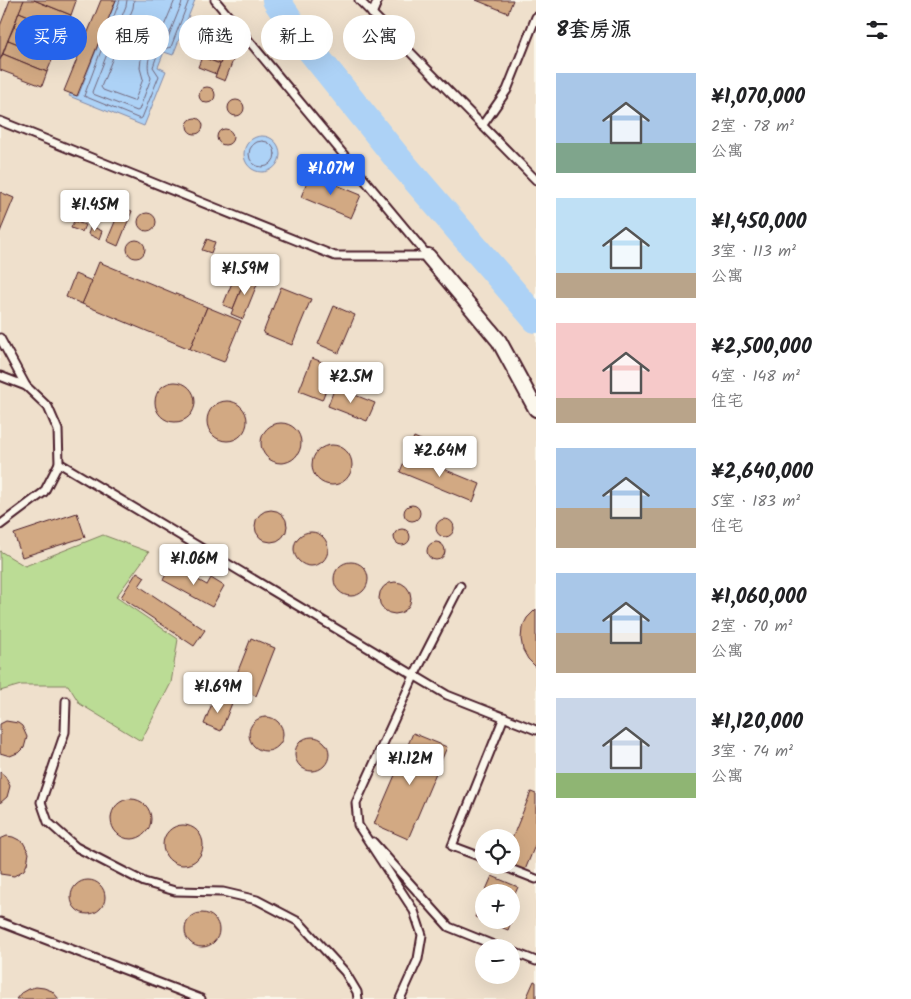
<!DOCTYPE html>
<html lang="zh">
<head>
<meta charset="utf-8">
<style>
	body { margin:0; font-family:Kalam,"LXGW WenKai TC",sans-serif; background:#f2f2f2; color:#202124; height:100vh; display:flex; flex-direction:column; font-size:19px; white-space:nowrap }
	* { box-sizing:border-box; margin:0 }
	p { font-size:16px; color:#757577 }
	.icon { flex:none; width:28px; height:28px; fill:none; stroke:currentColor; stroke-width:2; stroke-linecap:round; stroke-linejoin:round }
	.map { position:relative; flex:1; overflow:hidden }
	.side { display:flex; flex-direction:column; background:#fff; width:375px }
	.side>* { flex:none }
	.top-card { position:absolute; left:15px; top:15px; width:445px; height:45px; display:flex; gap:10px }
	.fabs { position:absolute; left:475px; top:829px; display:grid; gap:10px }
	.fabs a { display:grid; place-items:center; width:45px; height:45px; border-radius:50%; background:#fff; box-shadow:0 5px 20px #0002; font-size:25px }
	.price { position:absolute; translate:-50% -42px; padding:0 11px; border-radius:5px; background:#fff; color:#222; font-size:16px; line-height:32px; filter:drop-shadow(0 1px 2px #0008) }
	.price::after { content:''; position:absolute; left:50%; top:30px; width:15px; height:11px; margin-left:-8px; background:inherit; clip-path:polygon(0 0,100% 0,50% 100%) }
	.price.current { background:#2563eb; color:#fff }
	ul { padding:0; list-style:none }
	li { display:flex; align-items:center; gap:15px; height:125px; padding:0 20px }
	li span { display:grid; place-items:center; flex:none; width:140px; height:100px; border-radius:0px; color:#555 }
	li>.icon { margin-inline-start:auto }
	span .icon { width:60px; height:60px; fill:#fffc; stroke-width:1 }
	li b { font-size:21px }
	h2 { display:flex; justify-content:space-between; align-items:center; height:60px; padding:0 20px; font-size:21px }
	.pill { padding:0 18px; border-radius:22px; background:#fff; box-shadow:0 5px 20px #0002; font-size:18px; line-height:45px }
	.pill.current { background:#2563eb; color:#fff }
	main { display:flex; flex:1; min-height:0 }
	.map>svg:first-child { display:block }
	.built { fill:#efe0cc; fill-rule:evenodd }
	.green { fill:#bbdc95; stroke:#827e60 }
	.water { fill:#add2f6; stroke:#858aa5 }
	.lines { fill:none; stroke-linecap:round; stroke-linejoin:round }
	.shore { stroke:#72677c; stroke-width:1 }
	.river { stroke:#add2f6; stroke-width:28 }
	.building { fill:#d2a983; stroke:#4a1f2b }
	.service-casing { stroke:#4a1f2b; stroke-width:11 }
	.minor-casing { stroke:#4a1f2b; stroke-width:18 }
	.service { stroke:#fbf7ec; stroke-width:7 }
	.minor { stroke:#fbf7ec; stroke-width:14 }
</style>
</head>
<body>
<main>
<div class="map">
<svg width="536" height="999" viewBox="0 0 536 999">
	<rect width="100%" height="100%" fill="#fbf7ec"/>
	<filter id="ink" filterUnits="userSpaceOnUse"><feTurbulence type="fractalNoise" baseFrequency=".02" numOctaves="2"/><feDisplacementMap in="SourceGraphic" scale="10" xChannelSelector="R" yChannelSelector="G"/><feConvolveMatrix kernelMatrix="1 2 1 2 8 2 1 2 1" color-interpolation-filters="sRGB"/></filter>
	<g filter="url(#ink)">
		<path class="built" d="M0,0H536V999H0ZM484,838H511V865H484ZM484,892H511V920H484ZM484,948H511V975H484Z"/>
		<polygon class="green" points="103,535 149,552 116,597 178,639 171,683 141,741 80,704 68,685 21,685 0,691 0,551 25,566"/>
		<g class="water">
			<polygon points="116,0 195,0 173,55 164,52 158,67 166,71 144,126 69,96 70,94 78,96"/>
			<circle cx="262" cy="154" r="18"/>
		</g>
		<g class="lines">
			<g class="shore">
				<path d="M120,0L84,96L140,119L142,118L159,76L153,67C158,53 157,50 171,47L189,0"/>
				<path d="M127,0L126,6L92,92L93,94L137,111L139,110L151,78C144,63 150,46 167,40L183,0"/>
				<polyline points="134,0 133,8 101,87 103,90 133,101 135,100 143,79 140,68 141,59 149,42 161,33 175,0"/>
				<circle cx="262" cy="154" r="13"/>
			</g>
			<polyline class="river" points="276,0 305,43 399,160 536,319"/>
		</g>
		<g class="building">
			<polygon points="10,0 24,0 0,60 0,26"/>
			<polygon points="24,0 34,0 71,15 64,31 19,12"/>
			<polygon points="34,0 73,0 76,1 71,15"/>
			<polygon points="101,0 116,0 77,96 64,91"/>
			<polygon points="476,0 513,0 508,13"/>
			<polygon points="19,12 64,31 58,45 14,27"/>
			<polygon points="14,27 58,45 53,58 8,40"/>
			<polygon points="8,40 53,58 47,72 3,54"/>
			<polygon points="205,41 226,49 220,64 199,56"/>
			<polygon points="227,46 237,50 225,81 215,77"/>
			<polygon points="3,54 47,72 42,86 0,70 0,60"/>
			<polygon points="202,57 220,64 216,74 198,67"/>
			<circle cx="207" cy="95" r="8"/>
			<circle cx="236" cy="108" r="8"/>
			<circle cx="195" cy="126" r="8"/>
			<circle cx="225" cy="137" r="8"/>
			<polygon points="310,174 361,195 351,218 301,197"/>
			<polygon points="0,192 14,198 0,232"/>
			<polygon points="121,207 132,211 118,246 107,241"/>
			<circle cx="147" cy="222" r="9"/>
			<polygon points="74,221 85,225 82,232 71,228"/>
			<polygon points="91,226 102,231 99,239 88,234"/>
			<polygon points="207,239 215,242 211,253 202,250"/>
			<circle cx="136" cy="249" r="9"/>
			<polygon points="99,262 207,307 190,349 82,304"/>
			<polygon points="238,268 248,272 233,309 223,305"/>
			<polygon points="248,272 260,277 243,319 231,314"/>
			<polygon points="75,274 92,281 82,304 66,297"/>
			<polygon points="281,287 311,299 292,345 263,333"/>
			<polygon points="334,306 355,315 339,353 318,344"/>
			<polygon points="207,307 241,321 224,362 190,349"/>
			<polygon points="312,358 335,367 322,400 299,391"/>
			<circle cx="175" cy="402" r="20"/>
			<polygon points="335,387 375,403 367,421 328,406"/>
			<circle cx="227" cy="421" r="20"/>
			<circle cx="281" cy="443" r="20"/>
			<polygon points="414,437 441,449 434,465 407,454"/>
			<circle cx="332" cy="465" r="20"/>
			<polygon points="407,454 480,484 473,502 400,472"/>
			<circle cx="412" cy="513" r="8"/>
			<circle cx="271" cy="526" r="16"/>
			<polygon points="77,513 85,537 22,557 14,534"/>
			<circle cx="445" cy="528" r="9"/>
			<circle cx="402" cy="537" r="8"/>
			<circle cx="311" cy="549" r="17"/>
			<circle cx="436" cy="551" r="9"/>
			<circle cx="351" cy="579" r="17"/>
			<polygon points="171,565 207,585 211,578 224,586 212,607 163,580"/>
			<polygon points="137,572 145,577 139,586 205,630 194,646 121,597"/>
			<circle cx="395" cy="598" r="16"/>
			<polygon points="536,609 536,667 528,659 523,650 521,639 522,628 527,618"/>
			<polygon points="251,638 275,648 256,696 232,686"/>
			<polygon points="215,696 232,703 221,731 204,724"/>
			<circle cx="266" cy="734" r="17"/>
			<polygon points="6,721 18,723 22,726 27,737 24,748 20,752 10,756 0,753 0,724"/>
			<polygon points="413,733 447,747 408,839 374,824"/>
			<circle cx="312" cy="754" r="17"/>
			<polygon points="0,772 5,776 10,786 7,797 0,803"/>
			<polygon points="531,792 536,794 536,843 525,870 511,865 511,841"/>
			<circle cx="131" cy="819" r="20"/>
			<circle cx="183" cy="845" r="20"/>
			<polygon points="7,836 13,837 23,842 29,853 27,864 24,870 14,876 0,874 0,839"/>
			<polygon points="492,876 518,887 511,903 511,892 485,892"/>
			<circle cx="88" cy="897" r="17"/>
			<polygon points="484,896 484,920 511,920 511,913 514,914 508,930 475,917"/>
			<circle cx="202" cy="930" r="17"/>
			<polygon points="534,981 536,982 536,999 526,999"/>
			<polygon points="36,987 44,988 52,991 59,999 16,999 21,993 28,989"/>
		</g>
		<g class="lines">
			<defs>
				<g id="service">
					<polyline points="215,0 428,256"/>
					<polyline points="359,0 536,180"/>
					<polyline points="372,14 378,0"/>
					<polyline points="0,121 335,256 428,256"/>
					<polyline points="482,126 507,90 536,17"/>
					<polyline points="0,338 26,386"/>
					<polyline points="0,376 26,386 48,407 58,430 59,463 44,492 0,525"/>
					<polyline points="59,463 447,695 536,730"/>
					<polyline points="66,701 65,732 41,802 48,822 76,847 144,882 175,891 223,892 257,900 299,922 345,972 357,992 358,999"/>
					<polyline points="373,842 449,927 501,948"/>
					<polyline points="484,858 452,846 504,717"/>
					<polyline points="500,865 536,879"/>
					<polyline points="0,922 201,999"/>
					<polyline points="511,951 536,961"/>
					<polyline points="400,999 418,959 422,935 414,911 358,825 356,803 414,676 460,586"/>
				</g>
				<polyline id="minor" points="428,256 499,341 536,409"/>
			</defs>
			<use href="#service" class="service-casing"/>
			<use href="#minor" class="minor-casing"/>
			<use href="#service" class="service"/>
			<use href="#minor" class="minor"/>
		</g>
	</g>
</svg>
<div class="fabs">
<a><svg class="icon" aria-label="locate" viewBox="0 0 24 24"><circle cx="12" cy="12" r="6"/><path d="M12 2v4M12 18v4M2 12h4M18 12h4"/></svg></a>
<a>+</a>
<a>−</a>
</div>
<b class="price current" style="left:331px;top:196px">¥1.07M</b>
<b class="price" style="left:95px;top:232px">¥1.45M</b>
<b class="price" style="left:245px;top:296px">¥1.59M</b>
<b class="price" style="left:351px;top:404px">¥2.5M</b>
<b class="price" style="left:440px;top:478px">¥2.64M</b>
<b class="price" style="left:194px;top:586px">¥1.06M</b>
<b class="price" style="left:218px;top:714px">¥1.69M</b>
<b class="price" style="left:410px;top:786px">¥1.12M</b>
<div class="top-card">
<a class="pill current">买房</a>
<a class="pill">租房</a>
<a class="pill">筛选</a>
<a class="pill">新上</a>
<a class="pill">公寓</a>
</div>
</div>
<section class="side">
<h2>8套房源<svg class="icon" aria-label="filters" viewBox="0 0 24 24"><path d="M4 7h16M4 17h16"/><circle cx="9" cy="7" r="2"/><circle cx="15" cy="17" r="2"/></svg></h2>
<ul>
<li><span style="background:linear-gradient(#a9c7e8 70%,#7fa58c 0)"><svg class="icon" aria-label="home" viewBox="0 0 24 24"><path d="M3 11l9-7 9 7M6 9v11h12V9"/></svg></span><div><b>¥1,070,000</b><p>2室 · 78 m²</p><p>公寓</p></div></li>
<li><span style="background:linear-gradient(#bfe0f5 75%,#b9a48a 0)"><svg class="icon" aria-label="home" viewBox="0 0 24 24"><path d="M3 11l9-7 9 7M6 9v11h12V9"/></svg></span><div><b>¥1,450,000</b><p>3室 · 113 m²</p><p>公寓</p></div></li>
<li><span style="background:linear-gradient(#f6c9c9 75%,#b9a48a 0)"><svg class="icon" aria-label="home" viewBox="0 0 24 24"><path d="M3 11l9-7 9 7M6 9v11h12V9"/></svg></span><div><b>¥2,500,000</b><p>4室 · 148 m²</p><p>住宅</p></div></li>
<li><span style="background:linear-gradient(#a9c7e8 60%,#b9a48a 0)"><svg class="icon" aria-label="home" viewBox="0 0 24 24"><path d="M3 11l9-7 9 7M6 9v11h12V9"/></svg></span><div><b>¥2,640,000</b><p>5室 · 183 m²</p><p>住宅</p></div></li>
<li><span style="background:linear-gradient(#a9c7e8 60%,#b9a48a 0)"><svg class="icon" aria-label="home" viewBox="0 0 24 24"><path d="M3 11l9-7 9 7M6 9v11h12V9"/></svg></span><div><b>¥1,060,000</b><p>2室 · 70 m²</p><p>公寓</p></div></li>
<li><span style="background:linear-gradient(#c9d6e8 75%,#8fb573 0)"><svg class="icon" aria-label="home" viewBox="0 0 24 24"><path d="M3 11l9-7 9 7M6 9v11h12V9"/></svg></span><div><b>¥1,120,000</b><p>3室 · 74 m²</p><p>公寓</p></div></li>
</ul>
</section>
</main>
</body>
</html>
